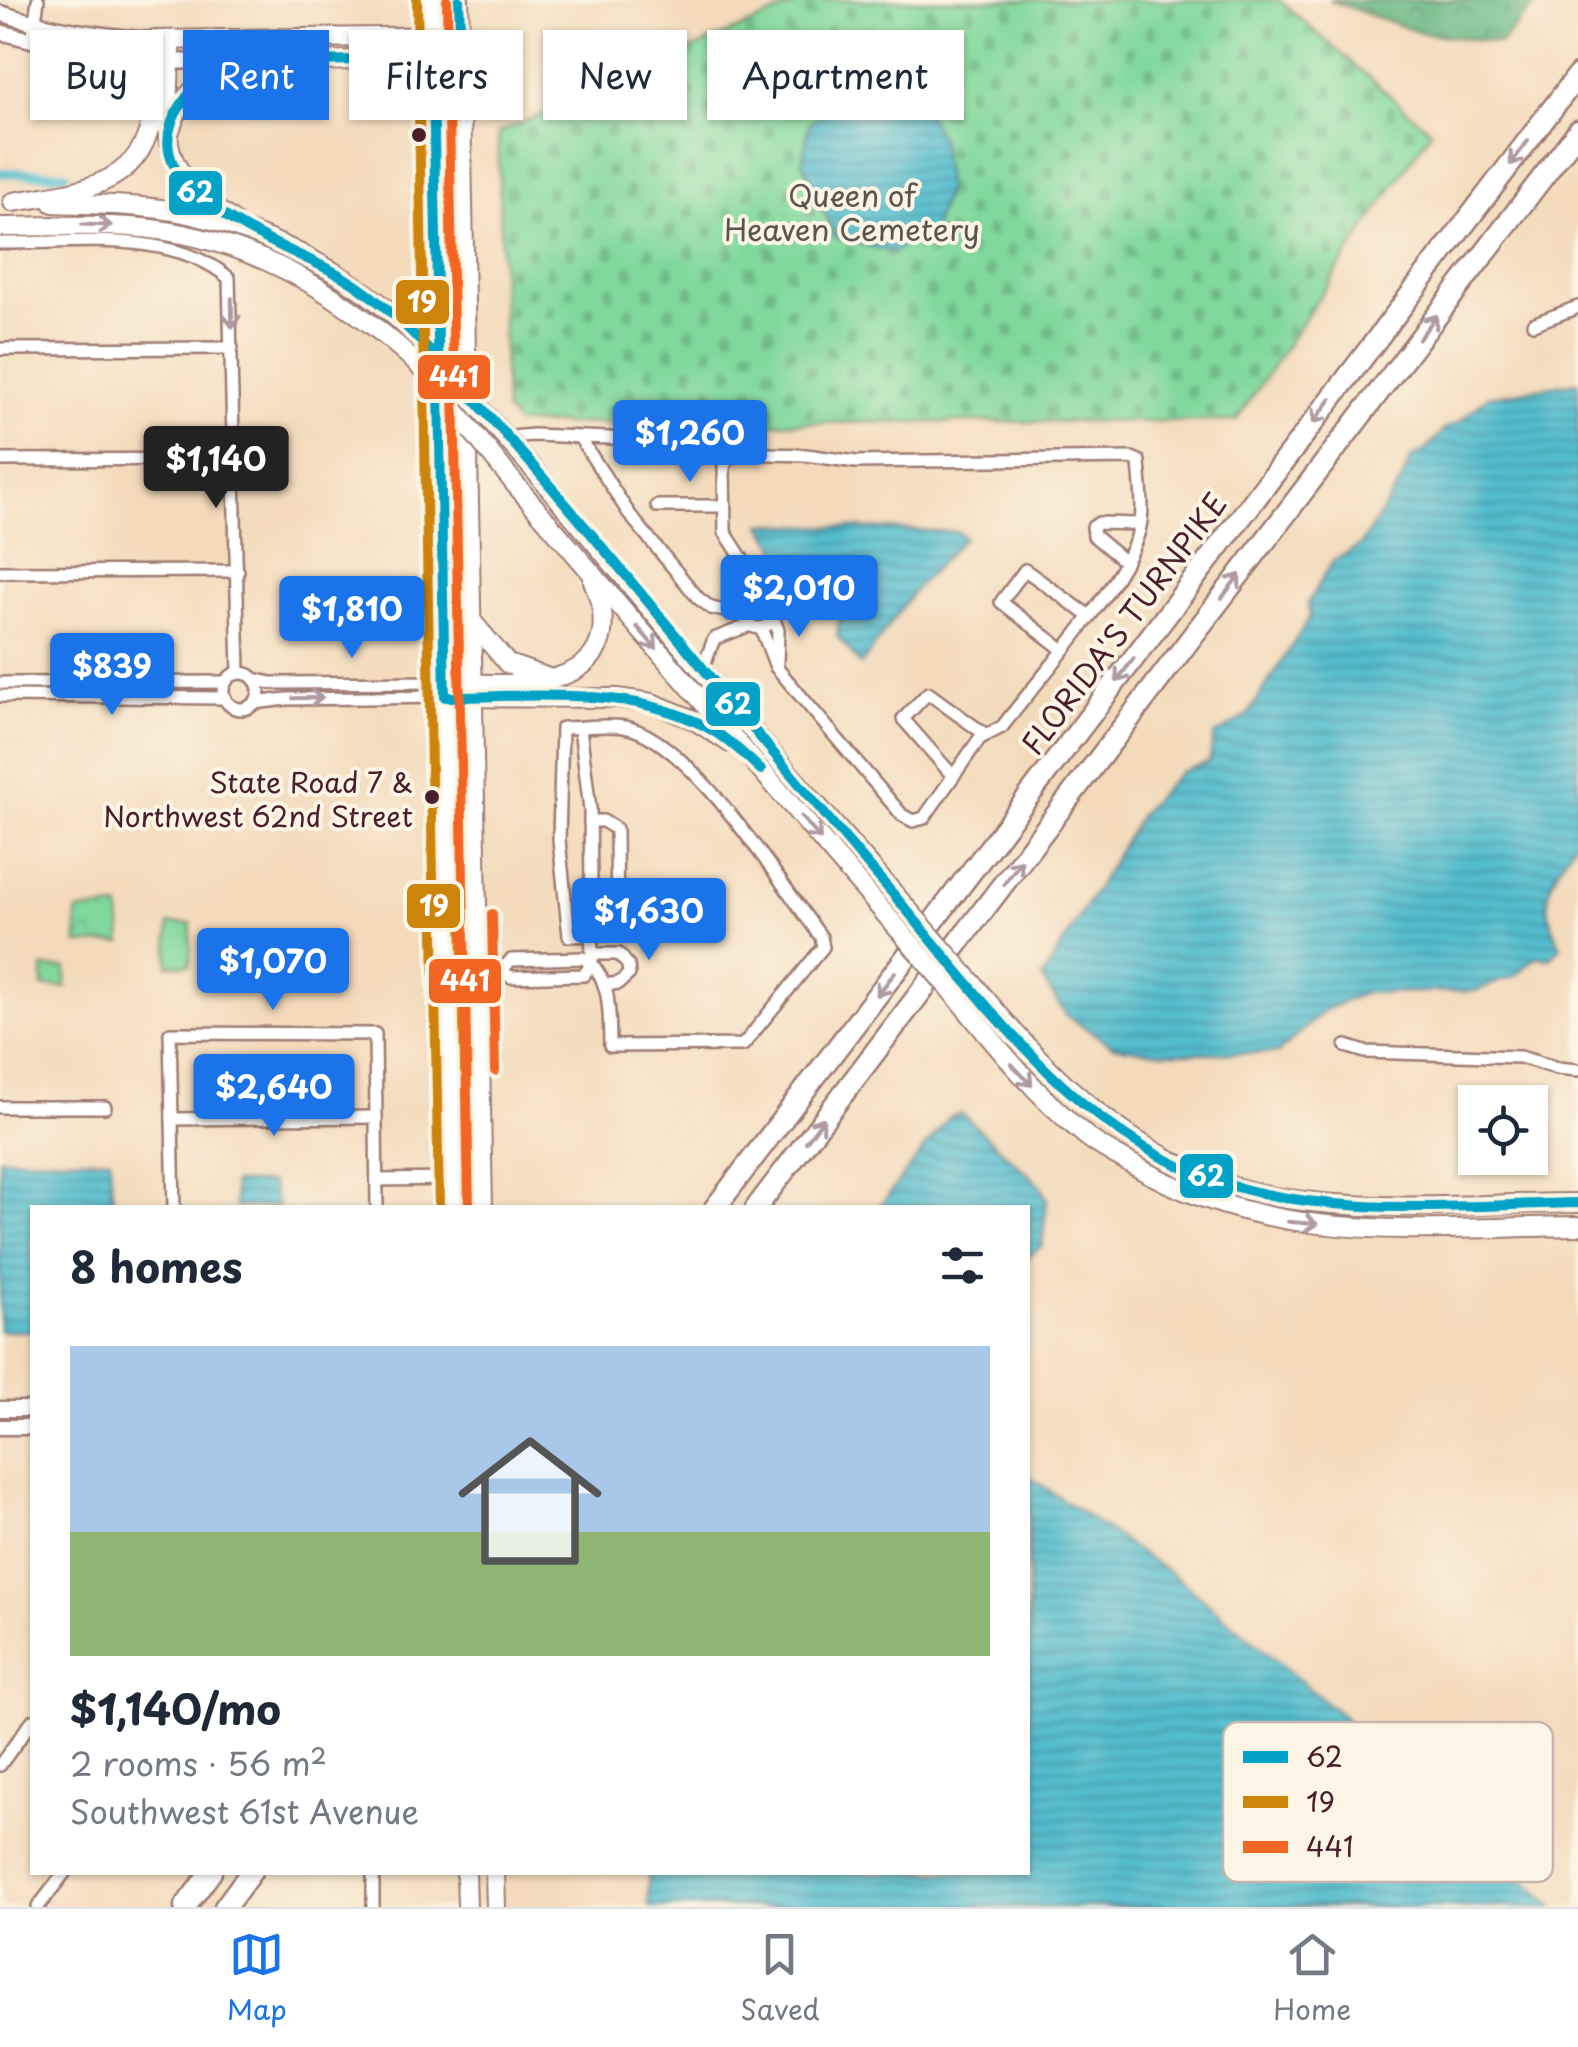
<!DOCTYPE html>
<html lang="en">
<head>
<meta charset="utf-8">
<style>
	body { margin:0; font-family:"Playpen Sans",sans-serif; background:#f2f2f3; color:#1f2937; height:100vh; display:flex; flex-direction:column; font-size:38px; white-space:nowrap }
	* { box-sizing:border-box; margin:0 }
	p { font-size:32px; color:#747a83 }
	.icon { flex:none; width:55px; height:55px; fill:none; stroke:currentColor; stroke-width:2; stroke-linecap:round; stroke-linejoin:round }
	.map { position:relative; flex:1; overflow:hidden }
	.side { position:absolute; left:30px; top:1205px; width:1000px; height:670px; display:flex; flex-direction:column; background:#fff; border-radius:0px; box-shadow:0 2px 8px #0004 }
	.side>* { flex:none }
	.top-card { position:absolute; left:30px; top:30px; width:1000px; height:90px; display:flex; gap:20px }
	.controls { position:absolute; left:1458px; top:1085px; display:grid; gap:20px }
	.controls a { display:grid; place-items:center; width:90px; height:90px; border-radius:0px; background:#fff; box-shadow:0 2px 8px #0004; font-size:50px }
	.price { position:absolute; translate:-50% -85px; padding:0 22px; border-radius:10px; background:#1a73e8; color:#fff; font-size:32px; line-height:65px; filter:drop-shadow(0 2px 5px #0008) }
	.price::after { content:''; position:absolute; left:50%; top:60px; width:30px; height:22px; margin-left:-15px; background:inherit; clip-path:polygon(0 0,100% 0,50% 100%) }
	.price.current { background:#222; color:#fff }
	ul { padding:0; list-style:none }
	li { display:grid; align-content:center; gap:20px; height:530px; padding:0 40px }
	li+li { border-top:2px solid #e0e1e3 }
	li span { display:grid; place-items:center; height:310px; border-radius:0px; color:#555 }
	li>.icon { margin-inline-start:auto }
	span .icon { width:180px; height:180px; fill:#fffc; stroke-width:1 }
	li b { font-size:42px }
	h2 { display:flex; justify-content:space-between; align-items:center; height:120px; padding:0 40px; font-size:42px }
	.chip { padding:0 35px; border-radius:0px; background:#fff; box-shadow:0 2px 8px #0004; font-size:35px; line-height:90px }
	.chip.current { background:#1a73e8; color:#fff }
	.tab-bar { display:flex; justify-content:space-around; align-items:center; height:140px; border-top:2px solid #e0e1e3; background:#fff; font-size:28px; color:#747a83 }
	.tab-bar a { display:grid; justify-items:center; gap:5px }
	.tab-bar .current { color:#1a73e8 }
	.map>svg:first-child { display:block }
	.forest { fill:url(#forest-crowns); stroke:#596c58; stroke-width:2.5 }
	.cemetery { fill:url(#cemetery-stones); stroke:#657c64; stroke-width:2.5 }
	.park { fill:url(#park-crowns); stroke:#657c64; stroke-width:2.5 }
	.pitch { fill:#80d89d; stroke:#657c64; stroke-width:2.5 }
	.water { fill:url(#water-rules); stroke:#4e6e7c; stroke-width:2.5 }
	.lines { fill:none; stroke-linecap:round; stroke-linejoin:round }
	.canal { stroke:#52bdce; stroke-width:10 }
	.minor-casing { stroke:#9e7c73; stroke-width:16 }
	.tertiary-casing { stroke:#9e7c73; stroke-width:19 }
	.primary-casing { stroke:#9e7c73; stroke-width:22 }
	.motorway-casing { stroke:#9e7c73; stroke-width:25 }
	.minor { stroke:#fff; stroke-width:11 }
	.tertiary { stroke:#fff; stroke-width:14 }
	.primary { stroke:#fff; stroke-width:18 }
	.motorway { stroke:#fff; stroke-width:20 }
	.primary-bridge-casing { stroke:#9e7c73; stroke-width:22; stroke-linecap:butt }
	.primary-bridge { stroke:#fff; stroke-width:18 }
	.bus-1-casing { stroke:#fcf5e5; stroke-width:18 }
	.bus-2-casing { stroke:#fcf5e5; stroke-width:18 }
	.bus-3-casing { stroke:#fcf5e5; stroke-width:18 }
	.bus-1 { stroke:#04a2c6; stroke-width:10 }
	.bus-2 { stroke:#cc840b; stroke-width:10 }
	.bus-3 { stroke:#f26522; stroke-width:10 }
	.oneway { stroke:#ae9aa0 }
	.bus-dot { fill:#4a1f2b; stroke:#fcf5e5; stroke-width:4 }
	.labels { text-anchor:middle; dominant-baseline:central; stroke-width:8; stroke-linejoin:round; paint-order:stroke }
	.bus-label { font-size:28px; fill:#4a1f2b; stroke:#fcf5e5; text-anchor:end }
	.park-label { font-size:30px; fill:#5a564d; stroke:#fcf5e5 }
	.street-label { font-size:30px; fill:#4a1f2b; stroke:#fcf5e5 }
	.key { fill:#fcf5e5; stroke:#c7b5ad; stroke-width:2.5 }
	.key-label { font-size:28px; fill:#4a1f2b }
	.line-badge { stroke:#fcf5e5; stroke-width:4 }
	.badge-label { font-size:28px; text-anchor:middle; font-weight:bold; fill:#fff }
</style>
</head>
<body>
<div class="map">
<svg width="1578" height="1907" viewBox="0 0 1578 1907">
	<defs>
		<pattern id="forest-crowns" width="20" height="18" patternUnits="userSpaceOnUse" patternTransform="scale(2.5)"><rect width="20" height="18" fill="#68b884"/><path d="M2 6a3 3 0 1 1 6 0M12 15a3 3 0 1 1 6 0" fill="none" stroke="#58956c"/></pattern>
		<pattern id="cemetery-stones" width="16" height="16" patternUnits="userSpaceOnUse" patternTransform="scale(2.5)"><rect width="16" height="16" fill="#80d89d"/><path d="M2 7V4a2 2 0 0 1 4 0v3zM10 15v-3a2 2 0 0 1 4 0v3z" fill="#70b987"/></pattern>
		<pattern id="park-crowns" width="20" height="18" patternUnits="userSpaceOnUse" patternTransform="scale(2.5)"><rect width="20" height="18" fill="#80d89d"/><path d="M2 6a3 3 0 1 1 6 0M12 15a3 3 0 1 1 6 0" fill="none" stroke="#70b987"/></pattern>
		<pattern id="water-rules" width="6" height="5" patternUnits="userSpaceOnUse" patternTransform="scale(2.5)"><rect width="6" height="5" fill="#52bdce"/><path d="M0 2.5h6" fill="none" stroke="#4699a7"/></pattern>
	</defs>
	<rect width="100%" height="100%" fill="#fcf5e5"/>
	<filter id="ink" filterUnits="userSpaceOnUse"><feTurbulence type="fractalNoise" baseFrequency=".01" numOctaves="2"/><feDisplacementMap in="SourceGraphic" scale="20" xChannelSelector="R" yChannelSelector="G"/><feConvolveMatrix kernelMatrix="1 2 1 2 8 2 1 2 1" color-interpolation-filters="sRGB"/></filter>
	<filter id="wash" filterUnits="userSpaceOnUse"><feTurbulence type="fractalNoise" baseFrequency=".0048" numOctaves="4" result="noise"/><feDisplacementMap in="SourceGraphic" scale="40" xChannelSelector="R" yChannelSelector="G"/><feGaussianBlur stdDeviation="2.25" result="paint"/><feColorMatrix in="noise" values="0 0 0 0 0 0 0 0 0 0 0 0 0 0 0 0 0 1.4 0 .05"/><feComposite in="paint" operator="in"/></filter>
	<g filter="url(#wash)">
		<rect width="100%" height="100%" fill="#f3dabb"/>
		<polygon class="forest" points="1329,0 1539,0 1500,43 1418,32"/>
		<polygon class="cemetery" points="796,0 1279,0 1431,131 1236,421 517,424 505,411 498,133 795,5"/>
		<g class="park">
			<polygon points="120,908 122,943 77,944 77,911"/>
			<rect x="43" y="968" width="23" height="19"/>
		</g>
		<polygon class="pitch" points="191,923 190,965 168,965 169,924"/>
		<g class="water">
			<polygon points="877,80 917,97 940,137 947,188 932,231 893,252 836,238 802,162 810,123"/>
			<path d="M1578,382V837C1549,884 1536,893 1561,947L1551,958L1536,957L1517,975L1475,991L1364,993L1325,1010L1278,1053H1165L1113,1046L1067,1016L1042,979L1141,813L1180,772L1209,762L1214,736L1247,716L1310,617L1308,603L1333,561L1360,546L1402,480L1411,458L1425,451L1445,429L1459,422L1489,396Z"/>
			<path d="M762,524L958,532L964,538L915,589L861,665L837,636C840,610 846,596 843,570C823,555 804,554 780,553Z"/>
			<polygon points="961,1113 1040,1185 1047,1200 1042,1246 1028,1256 1028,1208 879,1207 949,1117"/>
			<polygon points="0,1158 110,1159 113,1207 32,1208 32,1331 0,1331"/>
			<polygon points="233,1183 271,1183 278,1207 235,1207"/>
			<polygon points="1028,1476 1180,1580 1390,1756 1554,1907 649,1907 648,1873 1028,1872"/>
		</g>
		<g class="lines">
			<polyline class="canal" points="0,173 65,174"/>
		</g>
	</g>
	<g filter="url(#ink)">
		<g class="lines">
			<defs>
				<g id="minor">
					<polyline points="32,41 38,0"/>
					<path d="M0,243C73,244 169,228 229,278L239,673"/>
					<polyline points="1533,324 1578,307"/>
					<polyline points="0,349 232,348"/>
					<polyline points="580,438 630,515 698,598 711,608 744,615"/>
					<path d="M477,440L533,435L710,442L738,453L806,455L856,462L1132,458L1139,461C1140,482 1145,510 1139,531C1122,588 1040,677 1002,727L980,738L924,818L913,821L902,815L776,667L761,628"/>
					<polyline points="733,452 724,466 725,532 754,577 757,599"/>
					<polyline points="0,460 235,459"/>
					<polyline points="657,506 724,506"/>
					<polyline points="1124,561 1094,536 1093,527 1099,523 1139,524"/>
					<polyline points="0,572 238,571"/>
					<circle cx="759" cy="614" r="14"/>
					<polyline points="773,617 778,630 777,663"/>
					<polyline points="1062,649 1001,602 1025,570 1088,615"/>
					<polyline points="702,670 714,639 750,625"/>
					<circle cx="241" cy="691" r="18"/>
					<polyline points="254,679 271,683 444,682"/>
					<polyline points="0,683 226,682"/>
					<polyline points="0,696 225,698"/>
					<polyline points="254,703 287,699 445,697"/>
					<polyline points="953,776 903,719 928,693 986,735"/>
					<polyline points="593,954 619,954 628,965 629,974 619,983 604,985"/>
					<path d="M501,971L511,960L583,958C613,976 609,1016 610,1046L743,1045L823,947L821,937C780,883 689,737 624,727C604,724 582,728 562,728L559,840L569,936L617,934L616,829L603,821H590"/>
					<polyline points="479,972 501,971 511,977 584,975 592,963 590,809 580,728"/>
					<polyline points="1346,1046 1365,1052 1520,1057 1557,1068 1578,1070"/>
					<polyline points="0,1107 105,1107"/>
					<polyline points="172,1119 376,1117"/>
					<polyline points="377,1180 454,1179"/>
					<polyline points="174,1208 170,1033 375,1034 377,1208"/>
					<polyline points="0,1765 32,1721"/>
					<polyline points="373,1872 373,1907"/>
					<polyline points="38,1907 65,1872"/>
				</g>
				<g id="tertiary">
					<path d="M0,13C50,29 101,36 153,40"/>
					<polyline points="0,32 82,53 134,61 236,62"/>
					<polyline points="0,1409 32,1409"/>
					<polyline points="0,1427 32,1427"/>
				</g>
				<g id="primary">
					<polyline points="432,0 454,1208"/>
					<polyline points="459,0 483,1208"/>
					<path d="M170,40C172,133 144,160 233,221"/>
					<polyline points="168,136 179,106 195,88 223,70 258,62 461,58"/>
					<path d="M13,202C76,191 144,189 153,110C155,87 153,63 153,40L461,36"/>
					<path d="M53,203C96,205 141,204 184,213C270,232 350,272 414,333"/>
					<path d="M0,227C44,227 87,224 131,227C244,235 335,288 417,363"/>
					<polyline points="444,270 452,309 465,328"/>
					<polyline points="535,471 768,749 910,912"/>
					<polyline points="515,484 893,923"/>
					<polyline points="471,620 508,664 546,677"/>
					<path d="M444,682C497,684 613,698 602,611C601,601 596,590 593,581"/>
					<polyline points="445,697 617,698 652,703 694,720 730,743"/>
					<path d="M974,985C1056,1087 1153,1179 1288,1199C1383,1213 1482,1203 1578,1203"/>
					<path d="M959,1000C998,1048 1037,1096 1085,1135C1098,1146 1115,1154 1130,1163C1270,1247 1422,1228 1578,1226"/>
					<polyline points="466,1872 467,1907"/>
					<polyline points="495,1872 496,1907"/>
				</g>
				<g id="motorway">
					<polyline points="715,1208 1578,75"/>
					<polyline points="756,1208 1578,131"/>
					<polyline points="185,1907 211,1872"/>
					<polyline points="225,1907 251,1872"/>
				</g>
			</defs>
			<use href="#minor" class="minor-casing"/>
			<use href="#tertiary" class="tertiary-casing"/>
			<use href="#primary" class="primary-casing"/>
			<use href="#motorway" class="motorway-casing"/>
			<use href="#minor" class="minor"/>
			<use href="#tertiary" class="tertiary"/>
			<use href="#primary" class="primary"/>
			<use href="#motorway" class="motorway"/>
			<defs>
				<g id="primary-bridge">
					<polyline points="414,333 535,471"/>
					<polyline points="417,363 515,484"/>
					<polyline points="910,912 974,985"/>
					<polyline points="893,923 959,1000"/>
				</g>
			</defs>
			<use href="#primary-bridge" class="primary-bridge-casing"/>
			<use href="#primary-bridge" class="primary-bridge"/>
			<defs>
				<g id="bus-1">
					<path d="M459,0L461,58L257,62C227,67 198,79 181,105C121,193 289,245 343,277C375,296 401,320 427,348C586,518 728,704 881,880C978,991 1072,1135 1220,1182C1334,1219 1460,1205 1578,1203"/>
					<path d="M432,32L445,697C526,697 616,686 692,720C719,731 740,750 761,770"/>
				</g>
				<g id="bus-2">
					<polyline points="417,0 439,1208"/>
					<polyline points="462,914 465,1071"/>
				</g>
				<g id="bus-3">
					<polyline points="447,0 469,1208"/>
					<polyline points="492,914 495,1071"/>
				</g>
			</defs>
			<use href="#bus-1" class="bus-1-casing"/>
			<use href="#bus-2" class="bus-2-casing"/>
			<use href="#bus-3" class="bus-3-casing"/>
			<use href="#bus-1" class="bus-1"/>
			<use href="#bus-2" class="bus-2"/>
			<use href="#bus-3" class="bus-3"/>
		</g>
		<defs><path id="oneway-shaft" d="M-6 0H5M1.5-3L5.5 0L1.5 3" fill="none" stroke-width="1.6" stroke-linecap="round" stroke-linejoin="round" transform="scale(2.5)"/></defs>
		<g class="oneway">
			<use href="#oneway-shaft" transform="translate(1519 153) rotate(127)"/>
			<use href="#oneway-shaft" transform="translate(97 225) rotate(2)"/>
			<use href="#oneway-shaft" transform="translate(232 313) rotate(89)"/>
			<use href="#oneway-shaft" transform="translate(1428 327) rotate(-53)"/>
			<use href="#oneway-shaft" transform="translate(1322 411) rotate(127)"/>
			<use href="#oneway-shaft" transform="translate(1231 586) rotate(-53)"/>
			<use href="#oneway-shaft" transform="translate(647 638) rotate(49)"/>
			<use href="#oneway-shaft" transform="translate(1125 670) rotate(127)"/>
			<use href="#oneway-shaft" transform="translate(308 698) rotate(-1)"/>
			<use href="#oneway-shaft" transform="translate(811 828) rotate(49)"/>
			<use href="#oneway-shaft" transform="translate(1013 872) rotate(-53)"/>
			<use href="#oneway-shaft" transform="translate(886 984) rotate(127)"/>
			<use href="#oneway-shaft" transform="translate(1022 1075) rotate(47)"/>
			<use href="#oneway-shaft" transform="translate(815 1130) rotate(-53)"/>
			<use href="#oneway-shaft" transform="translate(1303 1223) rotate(5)"/>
		</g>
	</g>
	<g class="bus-dot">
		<circle cx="419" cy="135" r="9"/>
		<circle cx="432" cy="797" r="9"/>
	</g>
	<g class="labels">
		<g class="bus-label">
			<text x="413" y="781">State Road 7 &amp;<tspan x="413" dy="34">Northwest 62nd Street</tspan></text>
		</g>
		<g class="park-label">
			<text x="852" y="194">Queen of<tspan x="852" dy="34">Heaven Cemetery</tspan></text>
		</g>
		<g class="street-label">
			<text transform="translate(1123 623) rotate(-53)">FLORIDA'S TURNPIKE</text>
		</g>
	</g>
	<rect x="1223" y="1722" width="330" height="160" rx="15" class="key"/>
	<rect x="1243" y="1751" width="45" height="12" fill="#04a2c6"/>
	<rect x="1243" y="1796" width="45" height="12" fill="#cc840b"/>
	<rect x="1243" y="1841" width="45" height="12" fill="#f26522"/>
	<g class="key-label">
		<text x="1306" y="1767">62</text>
		<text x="1306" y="1812">19</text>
		<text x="1306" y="1857">441</text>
	</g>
	<g class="line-badge">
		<rect x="167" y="169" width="57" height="48" rx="10" fill="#04a2c6"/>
		<rect x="394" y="278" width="57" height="48" rx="10" fill="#cc840b"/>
		<rect x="416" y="353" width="76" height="48" rx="10" fill="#f26522"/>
		<rect x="704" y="680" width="58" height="48" rx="10" fill="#04a2c6"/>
		<rect x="405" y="882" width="57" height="48" rx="10" fill="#cc840b"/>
		<rect x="427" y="957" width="76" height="48" rx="10" fill="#f26522"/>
		<rect x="1178" y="1152" width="57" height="48" rx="10" fill="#04a2c6"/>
	</g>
	<g class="badge-label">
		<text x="195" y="202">62</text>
		<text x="422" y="312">19</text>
		<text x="454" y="387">441</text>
		<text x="733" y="714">62</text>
		<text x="434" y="916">19</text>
		<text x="465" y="991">441</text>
		<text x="1206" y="1186">62</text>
	</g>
</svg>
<div class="controls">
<a><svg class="icon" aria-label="locate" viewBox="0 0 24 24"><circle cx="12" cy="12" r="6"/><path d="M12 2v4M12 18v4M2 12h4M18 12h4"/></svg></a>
</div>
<b class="price" style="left:690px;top:485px">$1,260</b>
<b class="price current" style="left:216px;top:511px">$1,140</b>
<b class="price" style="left:799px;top:640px">$2,010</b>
<b class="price" style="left:352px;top:661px">$1,810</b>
<b class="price" style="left:112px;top:718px">$839</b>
<b class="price" style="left:649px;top:963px">$1,630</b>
<b class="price" style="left:273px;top:1013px">$1,070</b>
<b class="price" style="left:274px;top:1139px">$2,640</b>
<div class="top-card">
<a class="chip">Buy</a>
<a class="chip current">Rent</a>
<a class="chip">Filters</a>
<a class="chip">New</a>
<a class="chip">Apartment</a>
</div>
<section class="side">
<h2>8 homes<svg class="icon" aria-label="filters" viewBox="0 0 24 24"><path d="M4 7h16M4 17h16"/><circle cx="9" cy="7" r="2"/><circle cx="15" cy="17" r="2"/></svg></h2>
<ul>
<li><span style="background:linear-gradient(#a9c7e8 60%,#8fb573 0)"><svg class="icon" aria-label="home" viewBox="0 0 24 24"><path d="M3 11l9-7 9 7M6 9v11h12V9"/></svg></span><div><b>$1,140/mo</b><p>2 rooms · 56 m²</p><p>Southwest 61st Avenue</p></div></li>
</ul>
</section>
</div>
<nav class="tab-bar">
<a class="current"><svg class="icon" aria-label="map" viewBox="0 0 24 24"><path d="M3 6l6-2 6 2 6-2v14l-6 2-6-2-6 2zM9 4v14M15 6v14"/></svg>Map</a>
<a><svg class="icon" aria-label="saved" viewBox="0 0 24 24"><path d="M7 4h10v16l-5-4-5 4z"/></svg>Saved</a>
<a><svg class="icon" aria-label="home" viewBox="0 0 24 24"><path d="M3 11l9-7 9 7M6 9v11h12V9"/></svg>Home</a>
</nav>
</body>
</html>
